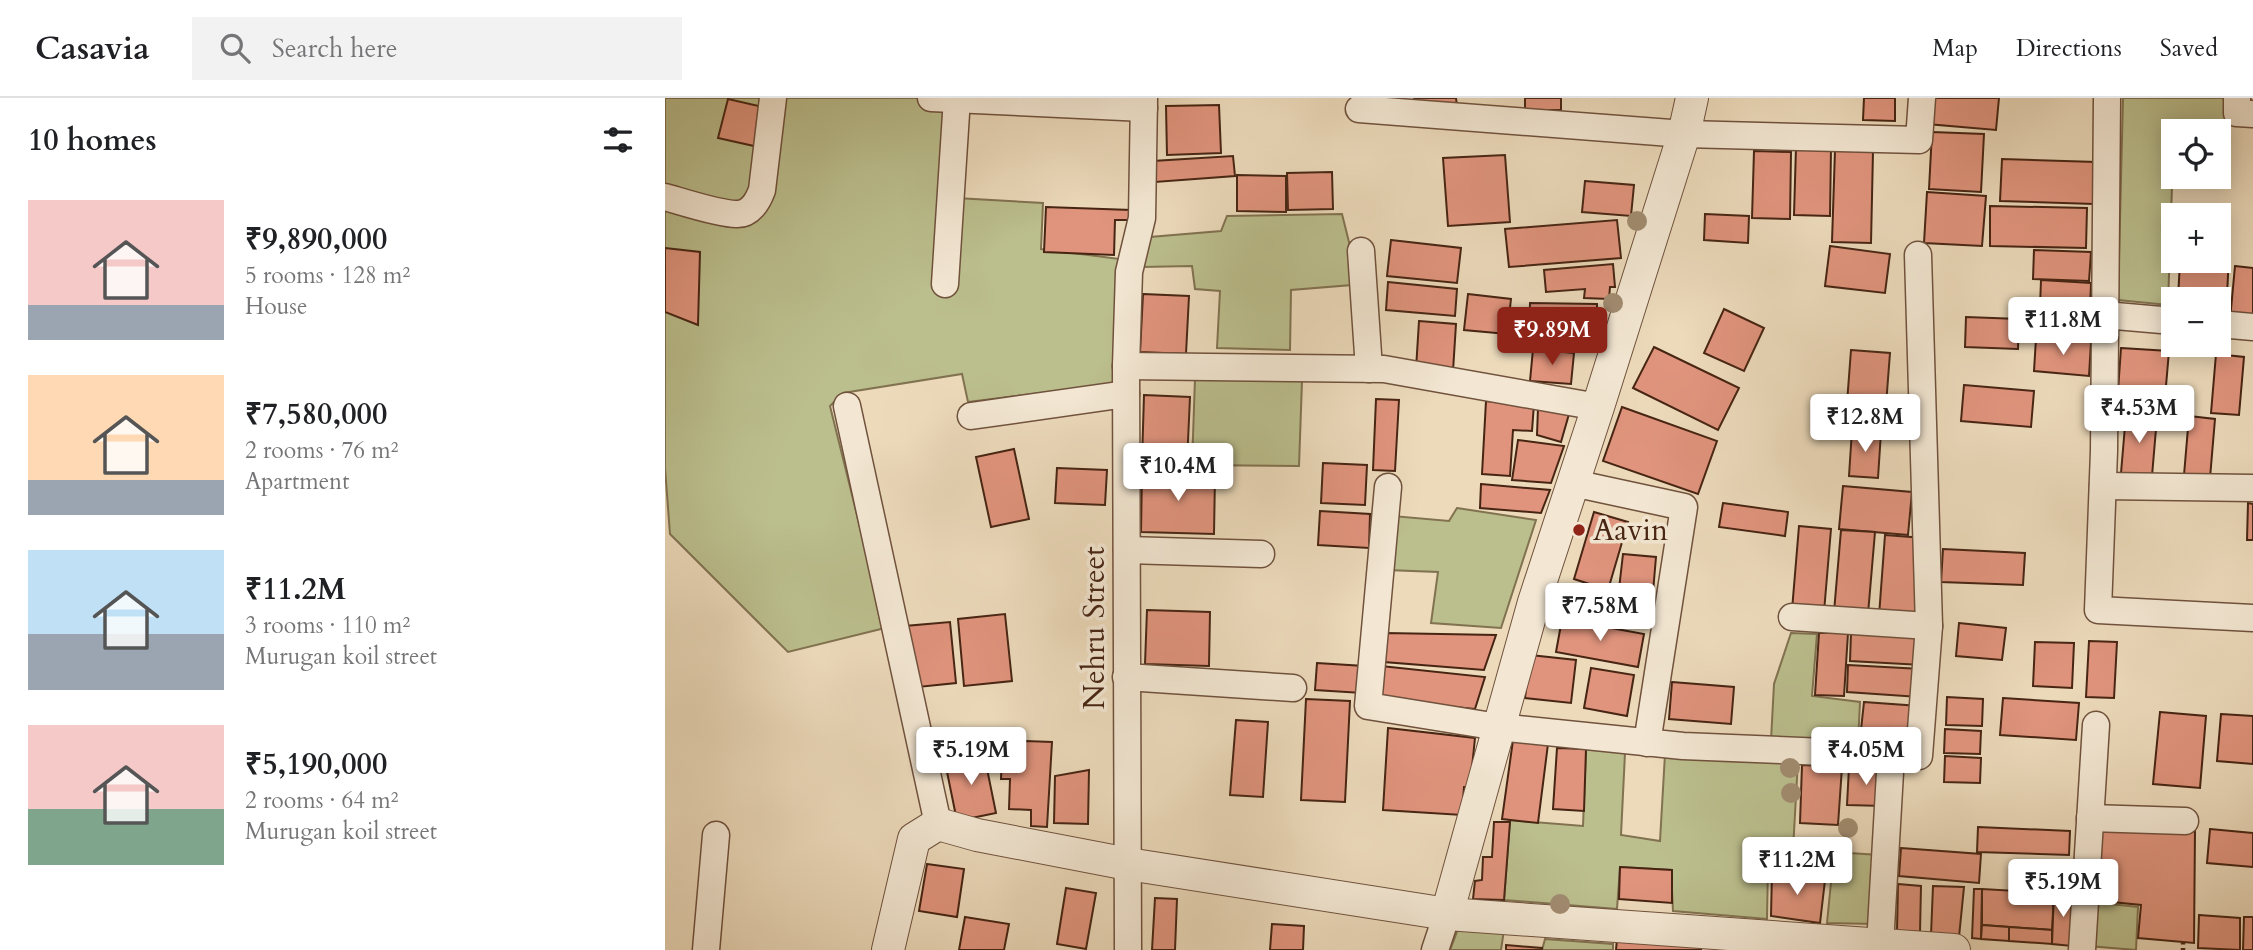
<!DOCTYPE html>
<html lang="en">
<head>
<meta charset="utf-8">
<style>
	body { margin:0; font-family:Cardo,serif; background:#f2f2f2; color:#202124; height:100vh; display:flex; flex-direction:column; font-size:26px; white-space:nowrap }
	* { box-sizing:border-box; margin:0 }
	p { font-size:23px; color:#757577 }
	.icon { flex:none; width:38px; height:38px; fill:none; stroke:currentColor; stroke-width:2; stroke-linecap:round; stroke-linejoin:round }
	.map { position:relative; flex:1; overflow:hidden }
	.sheet { display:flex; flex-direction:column; background:#fff; width:665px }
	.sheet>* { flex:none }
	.buttons { position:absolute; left:1496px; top:21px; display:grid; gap:14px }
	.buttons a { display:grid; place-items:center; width:70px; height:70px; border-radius:0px; background:#fff; box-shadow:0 4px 18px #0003; font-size:35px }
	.price { position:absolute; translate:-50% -60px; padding:0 16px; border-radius:7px; background:#fff; color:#222; font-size:23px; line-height:46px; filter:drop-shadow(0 2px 4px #0008) }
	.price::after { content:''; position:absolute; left:50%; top:42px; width:21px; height:16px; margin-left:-10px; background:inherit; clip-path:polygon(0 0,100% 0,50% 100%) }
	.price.on { background:#8f2418; color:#fff }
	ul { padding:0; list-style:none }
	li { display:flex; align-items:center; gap:21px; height:175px; padding:0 28px }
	li span { display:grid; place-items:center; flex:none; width:196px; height:140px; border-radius:0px; color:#555 }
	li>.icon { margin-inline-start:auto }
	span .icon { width:84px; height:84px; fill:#fffc; stroke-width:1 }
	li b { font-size:30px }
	h2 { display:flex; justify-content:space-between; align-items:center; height:84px; padding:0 28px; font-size:30px }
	header { display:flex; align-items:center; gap:42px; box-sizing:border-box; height:98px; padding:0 35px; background:#fff; border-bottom:2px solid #e0e0e0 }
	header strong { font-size:33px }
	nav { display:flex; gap:38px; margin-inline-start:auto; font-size:24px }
	.search { width:490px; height:63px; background:#f2f2f2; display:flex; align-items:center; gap:18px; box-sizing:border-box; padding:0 24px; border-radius:0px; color:#757577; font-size:26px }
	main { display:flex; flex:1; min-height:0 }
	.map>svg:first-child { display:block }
	.green { fill:#bbbe8d; stroke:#817250; stroke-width:2 }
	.building { fill:#e0947d; stroke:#472513; stroke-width:2 }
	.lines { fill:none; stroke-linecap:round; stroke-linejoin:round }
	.minor-casing { stroke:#70523d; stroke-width:29 }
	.tertiary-casing { stroke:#70523d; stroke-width:34 }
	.path { stroke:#472513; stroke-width:4.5; stroke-dasharray:2 3.5; stroke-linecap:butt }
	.minor { stroke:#f3e7d3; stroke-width:26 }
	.tertiary { stroke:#f3e7d3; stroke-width:32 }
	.tree { fill:#a18b70 }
	.poi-dot { fill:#8f2418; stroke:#f3e7d3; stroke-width:2.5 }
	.labels { text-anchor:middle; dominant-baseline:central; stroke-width:7; stroke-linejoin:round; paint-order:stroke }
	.poi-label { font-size:30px; fill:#472513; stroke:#f3e7d3; text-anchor:start }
	.street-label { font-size:30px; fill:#472513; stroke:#f3e7d3 }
</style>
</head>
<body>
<header>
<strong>Casavia</strong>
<div class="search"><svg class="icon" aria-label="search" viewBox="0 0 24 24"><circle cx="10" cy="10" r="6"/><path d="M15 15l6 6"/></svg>Search here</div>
<nav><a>Map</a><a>Directions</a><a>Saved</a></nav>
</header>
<main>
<section class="sheet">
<h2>10 homes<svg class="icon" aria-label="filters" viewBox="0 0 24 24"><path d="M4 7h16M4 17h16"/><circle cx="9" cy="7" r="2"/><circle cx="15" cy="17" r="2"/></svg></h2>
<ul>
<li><span style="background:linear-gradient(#f6c9c9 75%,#9aa5b1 0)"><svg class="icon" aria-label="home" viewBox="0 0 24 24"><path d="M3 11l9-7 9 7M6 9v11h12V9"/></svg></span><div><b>₹9,890,000</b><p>5 rooms · 128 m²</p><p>House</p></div></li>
<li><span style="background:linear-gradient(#ffd9b3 75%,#9aa5b1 0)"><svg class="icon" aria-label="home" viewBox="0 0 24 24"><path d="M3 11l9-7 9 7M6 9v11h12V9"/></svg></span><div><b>₹7,580,000</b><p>2 rooms · 76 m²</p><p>Apartment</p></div></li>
<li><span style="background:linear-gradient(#bfe0f5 60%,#9aa5b1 0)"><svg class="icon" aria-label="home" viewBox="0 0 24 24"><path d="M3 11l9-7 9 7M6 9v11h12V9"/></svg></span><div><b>₹11.2M</b><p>3 rooms · 110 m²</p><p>Murugan koil street</p></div></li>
<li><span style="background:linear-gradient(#f6c9c9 60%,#7fa58c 0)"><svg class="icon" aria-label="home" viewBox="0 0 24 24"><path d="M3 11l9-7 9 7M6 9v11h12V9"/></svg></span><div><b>₹5,190,000</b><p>2 rooms · 64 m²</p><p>Murugan koil street</p></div></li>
</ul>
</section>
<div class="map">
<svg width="1588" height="852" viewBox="0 0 1588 852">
	<rect width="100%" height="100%" fill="#ecdabb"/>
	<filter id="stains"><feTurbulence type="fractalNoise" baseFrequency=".00286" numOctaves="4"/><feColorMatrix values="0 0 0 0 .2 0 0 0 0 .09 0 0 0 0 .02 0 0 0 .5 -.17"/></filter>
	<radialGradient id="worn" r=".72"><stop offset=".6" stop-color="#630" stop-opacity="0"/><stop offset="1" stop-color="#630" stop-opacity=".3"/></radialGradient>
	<g class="green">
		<polygon points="0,0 280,0 274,99 378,105 376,151 455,161 451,176 449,286 303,304 297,276 178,295 165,308 220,530 123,554 5,436 0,370"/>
		<polygon points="1458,0 1560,0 1561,26 1509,29 1503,207 1453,202"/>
		<polygon points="677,116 687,156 687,187 626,192 625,252 552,250 555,193 530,191 527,168 477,169 485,139 556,133 562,118"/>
		<polygon points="530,281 637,283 634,368 527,367"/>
		<polygon points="792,410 871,422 836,530 766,525 773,474 722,472 728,418 784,423"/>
		<polygon points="1126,535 1152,536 1147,598 1195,604 1193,645 1106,642 1109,586"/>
		<polygon points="921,651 960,655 956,737 995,743 1000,656 1133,662 1127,770 1103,768 1102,821 1008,813 1006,772 955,769 952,811 839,802 845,722 918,728"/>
		<polygon points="1169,754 1214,757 1210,826 1162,825"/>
		<polygon points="1426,804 1473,809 1471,852 1423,848"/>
		<polygon points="795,826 839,832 836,852 785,852"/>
		<polygon points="880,841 948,846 948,852 877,852"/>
	</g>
	<g class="building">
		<polygon points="749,0 791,0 792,8 751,13"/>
		<rect x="860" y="0" width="36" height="12"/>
		<polygon points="1199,0 1230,0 1230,23 1198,22"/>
		<polygon points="1264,0 1334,0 1331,32 1262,26"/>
		<polygon points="63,1 98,9 89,48 53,40"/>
		<polygon points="554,7 556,55 502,57 501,8"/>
		<polygon points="1267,34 1319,36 1316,94 1264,91"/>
		<polygon points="1131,49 1166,50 1165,118 1129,117"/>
		<polygon points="1170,52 1208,53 1206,145 1167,144"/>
		<polygon points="1089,53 1126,54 1125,121 1087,120"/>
		<polygon points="840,57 845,124 783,128 778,60"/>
		<polygon points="568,58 570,78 490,84 488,63"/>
		<polygon points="1337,61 1431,64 1429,106 1335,103"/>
		<polygon points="667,74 668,111 623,112 622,75"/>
		<polygon points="572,77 621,78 621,114 572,113"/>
		<polygon points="920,83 969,87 966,118 917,114"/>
		<polygon points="1262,94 1321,98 1317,148 1259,145"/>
		<polygon points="1325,108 1422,110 1421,150 1325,148"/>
		<polygon points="381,109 466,112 466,122 450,122 449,157 379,154"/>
		<polygon points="1040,116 1084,118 1083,145 1039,142"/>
		<polygon points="952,122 956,160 844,169 840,131"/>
		<polygon points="1554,134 1565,134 1561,220 1554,220 1554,201 1513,201 1515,163 1554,163"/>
		<polygon points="726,142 796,150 792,185 722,178"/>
		<polygon points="1165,148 1225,156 1220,195 1160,188"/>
		<polygon points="0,150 35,154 33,227 0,214"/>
		<polygon points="1369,152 1426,154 1424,183 1368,181"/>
		<polygon points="948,166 950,189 945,189 944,201 919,200 920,191 881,194 879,172"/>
		<polygon points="1570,168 1588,170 1588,223 1565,222"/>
		<polygon points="1376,182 1426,185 1425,212 1375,209"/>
		<polygon points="723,184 792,191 790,218 721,212"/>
		<polygon points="478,196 524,198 521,256 475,254"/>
		<polygon points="803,196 846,201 842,236 799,232"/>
		<polygon points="865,205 932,206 932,240 864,238"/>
		<polygon points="1059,211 1099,230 1079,273 1039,255"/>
		<polygon points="1301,219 1354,221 1353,251 1300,249"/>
		<polygon points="754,223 791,226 788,273 751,271"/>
		<polygon points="1371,240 1426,244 1424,278 1369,273"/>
		<polygon points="989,249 1074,290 1053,332 968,290"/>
		<polygon points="1456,250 1504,253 1499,311 1452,307"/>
		<polygon points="868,251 909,255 906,286 865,283"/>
		<polygon points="1186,252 1225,255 1221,307 1182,305"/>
		<polygon points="1551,256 1579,259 1574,317 1546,315"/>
		<polygon points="1299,287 1369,293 1366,329 1296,323"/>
		<polygon points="479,297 525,299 522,365 477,363"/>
		<polygon points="711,301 734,302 730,373 708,372"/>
		<polygon points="821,303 869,306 867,333 848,332 845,378 817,376"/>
		<polygon points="957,309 1052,343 1033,396 938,363"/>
		<polygon points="873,310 904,316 896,344 872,337"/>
		<polygon points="1461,316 1492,319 1487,378 1456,375"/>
		<polygon points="1524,318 1550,321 1545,380 1519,377"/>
		<polygon points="1187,332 1216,334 1213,380 1184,378"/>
		<polygon points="853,342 899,348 886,385 847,382"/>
		<polygon points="349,351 364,421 326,429 311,359"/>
		<polygon points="658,365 702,367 700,407 656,405"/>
		<polygon points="392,370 442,372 440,407 390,405"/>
		<polygon points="477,375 550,377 549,436 476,434"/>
		<polygon points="816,386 885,392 876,415 815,410"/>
		<polygon points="1178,388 1247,394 1243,437 1174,431"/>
		<polygon points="1058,405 1123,414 1120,438 1054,429"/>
		<polygon points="1583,405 1588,406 1588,442 1582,442"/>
		<polygon points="655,413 705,416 704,450 653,447"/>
		<polygon points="929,414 963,424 943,492 909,481"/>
		<polygon points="1134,428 1166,431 1159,514 1127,512"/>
		<polygon points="1176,432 1210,434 1203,516 1169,514"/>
		<polygon points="1220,437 1259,440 1252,522 1214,518"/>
		<polygon points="1278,451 1360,455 1358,487 1276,484"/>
		<polygon points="958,456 991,459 988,494 954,491"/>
		<polygon points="482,512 545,514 544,568 480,566"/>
		<polygon points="340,516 347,583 299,588 293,521"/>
		<polygon points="897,521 979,536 973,569 891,554"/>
		<polygon points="285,524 291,585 253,589 240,528"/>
		<polygon points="1294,525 1341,530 1337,562 1291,558"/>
		<polygon points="720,535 831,537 819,572 719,564"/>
		<polygon points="1154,535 1183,535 1179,598 1150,597"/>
		<polygon points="1186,535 1259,539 1257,567 1185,563"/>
		<polygon points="1424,543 1452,544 1449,600 1421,599"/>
		<polygon points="1370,544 1409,545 1407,590 1368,588"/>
		<polygon points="865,557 911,562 906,605 860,600"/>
		<polygon points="652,565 699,568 697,595 650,592"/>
		<polygon points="1183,567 1256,571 1254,599 1182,594"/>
		<polygon points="716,568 820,579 810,611 714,602"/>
		<polygon points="926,570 969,577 962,618 919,610"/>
		<polygon points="1007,584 1069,589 1066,626 1004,621"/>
		<polygon points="1282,599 1318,601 1317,628 1281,627"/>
		<polygon points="1338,600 1414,605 1411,642 1335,637"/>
		<polygon points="641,601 685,603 680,704 636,702"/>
		<polygon points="1199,604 1254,608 1251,645 1195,641"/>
		<polygon points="1495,614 1541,618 1535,690 1488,686"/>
		<polygon points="1556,616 1588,618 1588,666 1552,663"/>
		<polygon points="571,622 603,624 598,699 565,697"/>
		<polygon points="723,630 810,640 805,689 799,689 797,717 718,712"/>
		<polygon points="1280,631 1316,633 1315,656 1279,655"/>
		<polygon points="848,642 883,646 873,725 837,721"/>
		<polygon points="360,643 387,644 382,729 366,728 366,712 344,711 345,681 336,681 337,654 344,655 344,649 359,650"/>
		<polygon points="892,650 921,651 919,713 888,711"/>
		<polygon points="319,656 331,715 292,723 280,664"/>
		<polygon points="1280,658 1316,660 1315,685 1279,684"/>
		<polygon points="1137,667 1177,669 1173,727 1135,725"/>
		<polygon points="1184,669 1220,671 1219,708 1182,707"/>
		<polygon points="424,672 423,726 389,725 390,678"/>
		<polygon points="829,724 845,724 839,802 808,801 810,783 817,782 818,759 827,759"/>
		<polygon points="1431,728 1530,732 1529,845 1473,840 1476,807 1427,802"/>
		<polygon points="1313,729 1405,733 1404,757 1312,754"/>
		<polygon points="1545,731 1588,735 1588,769 1542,765"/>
		<polygon points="1236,750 1316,756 1314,785 1234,778"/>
		<polygon points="262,766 299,771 292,819 254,813"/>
		<polygon points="955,769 1007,772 1007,805 954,801"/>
		<polygon points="1107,773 1160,782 1155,825 1106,818"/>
		<polygon points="1233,786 1256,788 1255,834 1232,833"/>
		<polygon points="1268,788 1299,789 1294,839 1266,837"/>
		<polygon points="401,790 431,795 421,851 392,846"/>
		<polygon points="1309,791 1317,791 1316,841 1307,840"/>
		<polygon points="1317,791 1389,795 1387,832 1317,827"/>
		<polygon points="1389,795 1408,796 1407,848 1387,846"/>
		<polygon points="490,800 512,801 510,852 487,852"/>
		<polygon points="1534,817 1575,820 1575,852 1533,850"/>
		<polygon points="300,819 344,826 339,852 294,852"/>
		<polygon points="1579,819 1588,819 1588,852 1578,852"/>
		<polygon points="607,826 639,828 638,852 605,852"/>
		<polygon points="1317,827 1344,829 1344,843 1316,841"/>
		<polygon points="1344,829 1387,832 1387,846 1344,843"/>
		<polygon points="952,841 1036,846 1036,852 951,852"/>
		<polygon points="841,847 877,850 877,852 841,852"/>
	</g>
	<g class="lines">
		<defs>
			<g id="minor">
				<polyline points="266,0 479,10"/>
				<polyline points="1442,0 1439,353 1433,512 1588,520"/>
				<polyline points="1572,0 1572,15 1588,16"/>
				<polyline points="694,11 1019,36 1254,42 1257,0"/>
				<path d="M0,99C18,104 54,116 71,116C85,117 93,103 97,92L108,0"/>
				<polyline points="696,153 704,271"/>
				<polyline points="280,186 292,0"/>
				<polyline points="1439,217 1508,223"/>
				<polyline points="1554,226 1588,229"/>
				<polyline points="461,268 719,271 933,309"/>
				<polyline points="182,308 273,726"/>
				<polyline points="306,318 461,296"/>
				<polyline points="908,385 1019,409 982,645"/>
				<polyline points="1438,388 1588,390"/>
				<polyline points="723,389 703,608 833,629 1018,648 1254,658 1264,528 1253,157"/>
				<polyline points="462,452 596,456"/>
				<polyline points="1127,519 1264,528"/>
				<polyline points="461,579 628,590"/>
				<polyline points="1425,720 1520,723"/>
				<polyline points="1213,851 1215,847 1226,657"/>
				<polyline points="41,852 51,737"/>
				<polyline points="463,852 461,268 464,174 477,120 479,0"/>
				<polyline points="770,852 782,816"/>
				<polyline points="1417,852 1431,627"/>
			</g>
			<g id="tertiary">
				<polyline points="782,816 1289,852"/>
				<polyline points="223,852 249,741 273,726 312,737 463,766 782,816 869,504 933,309 1019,36 1027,0"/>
			</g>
		</defs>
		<use href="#minor" class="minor-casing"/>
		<use href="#tertiary" class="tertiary-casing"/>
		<polyline class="path" points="1518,852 1518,844"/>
		<use href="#minor" class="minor"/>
		<use href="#tertiary" class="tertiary"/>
	</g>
	<g class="tree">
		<circle cx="972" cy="123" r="10"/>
		<circle cx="948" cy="205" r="10"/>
		<circle cx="1125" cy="670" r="10"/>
		<circle cx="1126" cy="695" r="10"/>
		<circle cx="1183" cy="730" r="10"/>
		<circle cx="895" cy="806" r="10"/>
	</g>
	<circle class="poi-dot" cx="914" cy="432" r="7"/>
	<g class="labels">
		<g class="poi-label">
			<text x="928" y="432">Aavin</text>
		</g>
		<g class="street-label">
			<text transform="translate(429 530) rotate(-90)">Nehru Street</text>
		</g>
	</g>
	<rect width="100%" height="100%" filter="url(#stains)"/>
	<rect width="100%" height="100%" fill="url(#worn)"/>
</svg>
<div class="buttons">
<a><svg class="icon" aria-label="locate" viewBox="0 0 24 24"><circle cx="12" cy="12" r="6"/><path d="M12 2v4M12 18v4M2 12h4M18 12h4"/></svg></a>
<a>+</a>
<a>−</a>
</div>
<b class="price" style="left:1398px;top:259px">₹11.8M</b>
<b class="price on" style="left:887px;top:269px">₹9.89M</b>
<b class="price" style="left:1474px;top:347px">₹4.53M</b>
<b class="price" style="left:1200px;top:356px">₹12.8M</b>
<b class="price" style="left:513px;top:405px">₹10.4M</b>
<b class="price" style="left:935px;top:545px">₹7.58M</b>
<b class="price" style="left:306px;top:689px">₹5.19M</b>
<b class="price" style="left:1201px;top:689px">₹4.05M</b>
<b class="price" style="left:1132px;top:799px">₹11.2M</b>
<b class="price" style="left:1398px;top:821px">₹5.19M</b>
</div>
</main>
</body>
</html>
